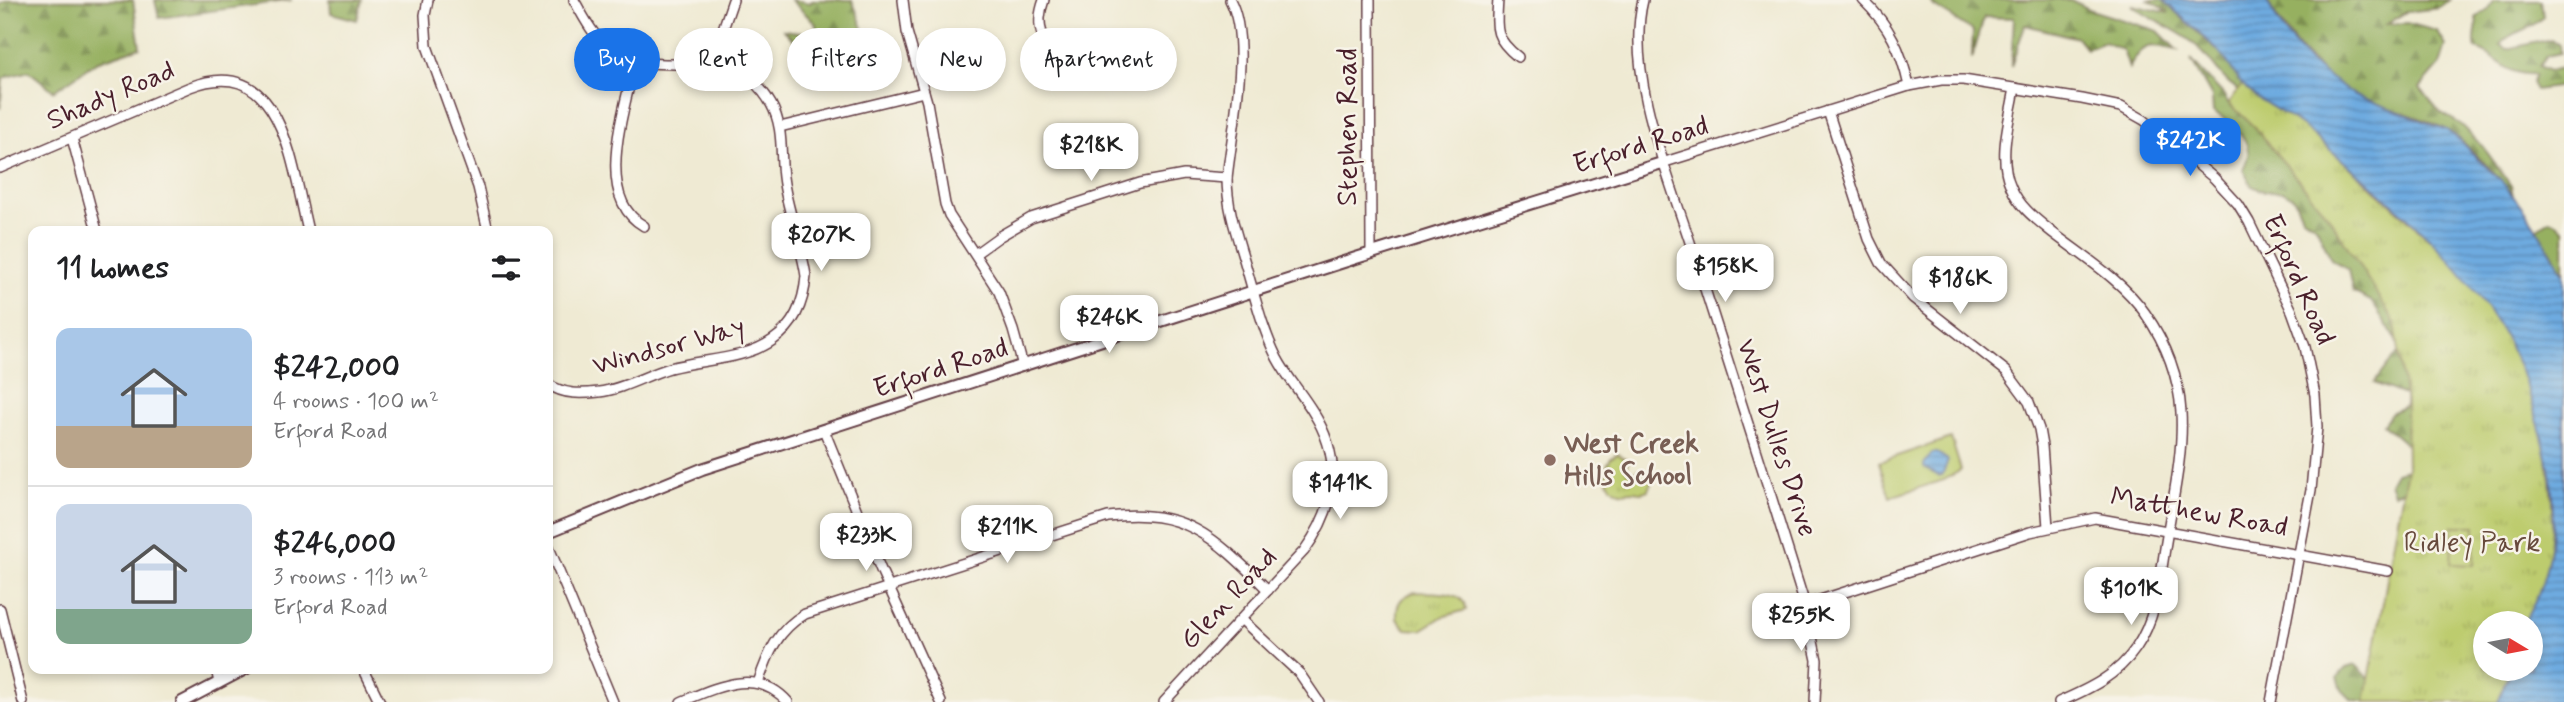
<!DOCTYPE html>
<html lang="en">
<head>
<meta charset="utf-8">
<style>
	body { margin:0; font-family:Mynerve,sans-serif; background:#f2f2f2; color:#202124; height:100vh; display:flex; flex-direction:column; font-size:26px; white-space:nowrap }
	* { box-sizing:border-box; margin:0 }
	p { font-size:23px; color:#757577 }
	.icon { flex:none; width:38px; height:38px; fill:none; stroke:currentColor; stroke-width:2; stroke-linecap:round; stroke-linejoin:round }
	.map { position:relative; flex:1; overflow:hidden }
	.side { position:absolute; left:28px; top:226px; width:525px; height:448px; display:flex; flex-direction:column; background:#fff; border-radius:14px; box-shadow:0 4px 10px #0003 }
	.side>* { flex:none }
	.banner { position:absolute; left:574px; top:28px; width:665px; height:63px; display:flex; gap:14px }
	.needle { width:46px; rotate:100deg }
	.buttons { position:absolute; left:2473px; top:611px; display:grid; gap:14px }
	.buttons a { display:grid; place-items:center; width:70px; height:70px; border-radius:50%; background:#fff; box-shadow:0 4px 10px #0003; font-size:35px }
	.price { position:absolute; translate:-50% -60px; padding:0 16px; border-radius:14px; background:#fff; color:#222; font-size:23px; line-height:46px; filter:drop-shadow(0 2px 4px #0008) }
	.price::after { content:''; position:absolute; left:50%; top:42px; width:21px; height:16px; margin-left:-10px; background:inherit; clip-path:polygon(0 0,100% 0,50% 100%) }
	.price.active { background:#1a73e8; color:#fff }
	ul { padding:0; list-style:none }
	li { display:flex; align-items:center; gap:21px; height:175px; padding:0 28px }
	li+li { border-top:2px solid #e0e0e0 }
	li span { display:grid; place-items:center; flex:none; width:196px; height:140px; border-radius:14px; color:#555 }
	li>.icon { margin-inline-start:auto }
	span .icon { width:84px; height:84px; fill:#fffc; stroke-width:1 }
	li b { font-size:30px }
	h2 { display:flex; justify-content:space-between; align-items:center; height:84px; padding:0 28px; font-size:30px }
	.tag { padding:0 24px; border-radius:32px; background:#fff; box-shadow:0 4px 10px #0003; font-size:24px; line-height:63px }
	.tag.active { background:#1a73e8; color:#fff }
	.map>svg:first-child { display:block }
	.forest { fill:url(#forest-firs); stroke:#706846; stroke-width:2 }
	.park { fill:url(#park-tufts); stroke:#84764c; stroke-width:2 }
	.pitch { fill:#bdcc6e; stroke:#84764c; stroke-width:2 }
	.water { fill:url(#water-rules); stroke:#5c6586; stroke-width:2 }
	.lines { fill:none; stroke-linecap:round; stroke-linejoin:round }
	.minor-casing { stroke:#633d44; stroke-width:12 }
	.tertiary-casing { stroke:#633d44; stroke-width:14 }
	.minor { stroke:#fff; stroke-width:9 }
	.tertiary { stroke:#fff; stroke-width:10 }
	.education-dot { fill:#8d6e63; stroke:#f7f3e8; stroke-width:2.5 }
	.labels { text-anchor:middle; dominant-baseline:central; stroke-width:5; stroke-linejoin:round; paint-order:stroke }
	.street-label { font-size:28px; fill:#4a1f2b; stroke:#f7f3e8 }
	.education-label { font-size:28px; font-weight:bold; fill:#785e54; stroke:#f7f3e8; text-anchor:start }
	.park-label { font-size:28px; fill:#674a3c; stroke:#f7f3e8 }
</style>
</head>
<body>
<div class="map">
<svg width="2564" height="702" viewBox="0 0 2564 702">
	<defs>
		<pattern id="forest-firs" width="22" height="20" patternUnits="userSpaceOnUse" patternTransform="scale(1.75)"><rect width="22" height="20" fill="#96b061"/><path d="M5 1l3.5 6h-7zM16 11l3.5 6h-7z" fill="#7c8f50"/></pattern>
		<pattern id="park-tufts" width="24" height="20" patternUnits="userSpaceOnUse" patternTransform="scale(1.75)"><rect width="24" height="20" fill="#bdcc6e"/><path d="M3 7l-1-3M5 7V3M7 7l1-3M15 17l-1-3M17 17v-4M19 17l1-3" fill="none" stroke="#a4af5f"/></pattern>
		<pattern id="water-rules" width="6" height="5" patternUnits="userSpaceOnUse" patternTransform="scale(1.75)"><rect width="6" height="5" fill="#6eabe0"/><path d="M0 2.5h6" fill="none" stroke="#5c8bb6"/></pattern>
	</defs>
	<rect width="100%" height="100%" fill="#f7f3e8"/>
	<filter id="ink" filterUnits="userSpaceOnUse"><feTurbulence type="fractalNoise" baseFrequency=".0143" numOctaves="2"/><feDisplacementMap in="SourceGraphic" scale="14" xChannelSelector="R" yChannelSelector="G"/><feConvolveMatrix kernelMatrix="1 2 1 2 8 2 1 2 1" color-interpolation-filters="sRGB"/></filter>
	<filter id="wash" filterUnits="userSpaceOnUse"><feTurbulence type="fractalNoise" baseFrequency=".00686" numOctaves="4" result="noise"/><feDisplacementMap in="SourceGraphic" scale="28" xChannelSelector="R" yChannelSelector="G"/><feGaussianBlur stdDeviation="1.57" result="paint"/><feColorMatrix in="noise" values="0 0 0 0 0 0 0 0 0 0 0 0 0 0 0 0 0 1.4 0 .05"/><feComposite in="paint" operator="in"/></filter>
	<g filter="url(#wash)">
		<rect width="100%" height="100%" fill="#efead3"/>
		<g class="forest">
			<polygon points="8,0 133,0 140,47 96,62 54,91 29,71 3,78 0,109 0,4"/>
			<polygon points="155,0 292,0 159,18"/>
			<polygon points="330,0 362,0 357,20 331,13"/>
			<polygon points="791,0 811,3 812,0 852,0 870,46 857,68 814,61 784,30 816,35 816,24"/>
			<path d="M1929,0H2071L2091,10L2158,31L2177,50C2149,44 2144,42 2129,68L2123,50L2104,42L2087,49L2078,38L2025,25L2011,66L2014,18L1984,17L1972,59L1973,31L1934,6Z"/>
			<path d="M2149,0H2163L2225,58L2242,84L2257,96C2220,90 2215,57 2188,39C2169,26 2149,19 2132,5L2169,13Z"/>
			<path d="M2266,0H2450L2439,8L2406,12L2387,24L2407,23L2437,31L2446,46L2440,65L2420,88L2440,112L2462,125L2484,148L2511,186L2513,196C2497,175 2470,146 2448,131C2423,115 2380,109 2353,94C2313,71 2289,38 2266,0Z"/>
			<path d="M2493,0H2541L2543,16C2532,31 2511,30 2500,45L2507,49L2551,39L2559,45L2560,53L2546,56L2539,66L2549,71L2564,67V86L2536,90L2532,83L2536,74C2502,76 2502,57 2476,49C2472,38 2479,30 2476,18L2488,9Z"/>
			<path d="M2191,60L2223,94L2229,104L2262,130L2309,179L2396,320L2398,342L2371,301L2353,292L2348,270L2331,259L2317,227L2302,216L2293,197L2284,192L2264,191L2252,186L2243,170C2245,165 2247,159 2248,154C2249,135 2227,119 2213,112L2212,97Z"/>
			<polygon points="2549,220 2557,223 2564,230 2564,273 2536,229"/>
			<path d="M2417,347L2407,489L2394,493L2390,483L2396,472L2407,469V445L2383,424L2391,413L2405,406V395L2374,383C2391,362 2390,354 2417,347Z"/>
			<polygon points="2356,665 2371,680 2378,702 2352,700 2342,690 2338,677 2346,668"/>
		</g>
		<g class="park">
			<path d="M2242,84C2261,99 2283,111 2302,126C2327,146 2351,168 2374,189C2412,223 2452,257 2482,298C2518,351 2543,417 2550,480C2556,528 2551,582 2523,623H2485V668L2510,669L2498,702H2365L2407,469L2406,403L2395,323L2329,217L2254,127L2229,103Z"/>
			<path d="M1618,454L1628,460L1626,469L1628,473L1631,474L1638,470L1648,473L1652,481L1648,490C1641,494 1639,491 1632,491C1622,491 1631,494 1621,492C1602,487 1601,460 1618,454Z"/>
			<path d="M1415,592C1431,593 1465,589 1466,610L1442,617L1421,630L1406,629L1397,619C1396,603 1400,597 1415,592Z"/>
		</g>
		<g class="pitch">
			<polygon points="1951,438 1961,470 1944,480 1890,497 1879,462"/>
			<polygon points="2453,526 2475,526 2474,565 2451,564"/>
		</g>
		<g class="water">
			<path d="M2163,0H2266L2285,33L2309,62L2353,94L2447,130L2465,146L2504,184L2531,220L2564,273V702H2498L2510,669L2530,668V623H2523C2556,572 2559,502 2544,444C2534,407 2523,369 2504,335C2457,252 2379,191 2307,130C2287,113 2260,104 2242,84C2235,77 2231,66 2224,58C2207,37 2183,19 2163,0Z"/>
			<polygon points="1932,453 1937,453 1948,460 1943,474 1939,476 1924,468 1924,464"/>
		</g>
	</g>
	<g filter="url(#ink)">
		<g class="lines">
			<defs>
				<g id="minor">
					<polyline points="428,0 425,15 427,46 478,187 488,231"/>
					<polyline points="903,0 907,32 927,102 945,204 949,215 999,292 1013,330 1023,366"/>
					<path d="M1044,0C1034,27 1042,47 1067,60"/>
					<polyline points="1370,0 1371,254"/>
					<path d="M1498,0C1496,29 1494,38 1518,57"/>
					<path d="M1643,0C1624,78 1674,188 1697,264C1733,377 1770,491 1805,605L1817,660L1815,702"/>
					<path d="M1863,0C1890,26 1901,50 1909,86"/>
					<path d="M635,60C626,107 592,197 644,226"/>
					<polyline points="717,65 723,29 733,0"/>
					<path d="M2015,88C2010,119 1997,157 2011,187C2019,207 2037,220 2053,233C2084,257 2123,281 2145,313C2200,392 2180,455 2166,542C2160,578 2157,617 2136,648C2117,676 2089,689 2059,702"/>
					<polyline points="1828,111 1869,239 1881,263 1913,298 2006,371 2029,402 2039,429 2042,446 2048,527"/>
					<polyline points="780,127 924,92"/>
					<polyline points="72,138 97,231"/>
					<polyline points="1665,162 1909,86 1941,80 1963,80 2082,99 2121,107 2144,120 2214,178 2238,204 2249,222 2292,311 2305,347 2315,395 2317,427 2311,490 2271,702"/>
					<path d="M0,168L190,87C283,51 292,167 308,231"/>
					<polyline points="975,254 1000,236 1031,218 1140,183 1184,175 1227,178"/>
					<path d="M548,384C564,395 581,394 599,392C624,389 646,375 670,368C703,359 745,360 773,340C795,325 804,302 806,276C801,242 787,211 783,177C780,153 784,127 771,104C732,36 667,82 617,53C594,40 586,21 574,0"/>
					<polyline points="824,430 881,570 941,702"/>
					<polyline points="548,545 613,702"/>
					<polyline points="1805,605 2030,532 2095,518 2388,571"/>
					<polyline points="0,609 23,702"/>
					<polyline points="1241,619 1300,674 1319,702"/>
					<polyline points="216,668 219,683"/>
					<polyline points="363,668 380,702"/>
					<path d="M758,683C768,654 777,630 805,614L1108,517C1186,507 1216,539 1268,590"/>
					<path d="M681,702C717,687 757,667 788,702"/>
					<path d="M1164,702L1304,551C1336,507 1344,461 1313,412C1302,394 1287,377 1277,358C1264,332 1257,305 1249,277C1240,243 1227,213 1227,178C1232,130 1252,41 1230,0"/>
				</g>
				<g id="tertiary">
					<polyline points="548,532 702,469 1356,258 1665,162"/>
					<polyline points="182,702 247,668"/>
				</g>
			</defs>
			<use href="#minor" class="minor-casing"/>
			<use href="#tertiary" class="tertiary-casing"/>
			<use href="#minor" class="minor"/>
			<use href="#tertiary" class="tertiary"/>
		</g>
	</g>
	<circle class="education-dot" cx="1550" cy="460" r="7"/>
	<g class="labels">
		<g class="street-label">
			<text transform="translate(111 96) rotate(-23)">Shady Road</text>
			<text transform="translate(1348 127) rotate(-90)">Stephen Road</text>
			<text transform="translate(1641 146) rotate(-17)">Erford Road</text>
			<text transform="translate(2298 280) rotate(66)">Erford Road</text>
			<text transform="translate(669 347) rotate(-15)">Windsor Way</text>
			<text transform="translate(941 369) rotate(-18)">Erford Road</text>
			<text transform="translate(1776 438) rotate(72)">West Dulles Drive</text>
			<text transform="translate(2199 513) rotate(10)">Matthew Road</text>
			<text transform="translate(1229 599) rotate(-47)">Glen Road</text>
		</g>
		<g class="education-label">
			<text x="1564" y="444">West Creek<tspan x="1564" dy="32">Hills School</tspan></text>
		</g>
		<g class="park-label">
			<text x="2472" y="543">Ridley Park</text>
		</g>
	</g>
</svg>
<div class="buttons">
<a><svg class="needle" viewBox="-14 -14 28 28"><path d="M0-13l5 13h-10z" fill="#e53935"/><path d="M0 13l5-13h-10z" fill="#757577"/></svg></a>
</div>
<b class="price active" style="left:2190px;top:178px">$242K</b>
<b class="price" style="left:1091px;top:183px">$218K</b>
<b class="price" style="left:821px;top:273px">$207K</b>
<b class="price" style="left:1725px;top:304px">$158K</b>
<b class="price" style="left:1960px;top:316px">$186K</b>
<b class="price" style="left:1109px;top:355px">$246K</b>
<b class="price" style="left:1340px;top:521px">$141K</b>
<b class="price" style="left:1007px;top:565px">$211K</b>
<b class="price" style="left:866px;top:573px">$233K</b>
<b class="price" style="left:2131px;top:627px">$101K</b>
<b class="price" style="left:1801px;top:653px">$255K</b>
<div class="banner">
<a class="tag active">Buy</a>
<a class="tag">Rent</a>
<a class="tag">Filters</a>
<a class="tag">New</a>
<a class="tag">Apartment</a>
</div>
<section class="side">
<h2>11 homes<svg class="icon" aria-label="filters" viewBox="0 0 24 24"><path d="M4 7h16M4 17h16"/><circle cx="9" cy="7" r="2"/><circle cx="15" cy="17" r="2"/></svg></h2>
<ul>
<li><span style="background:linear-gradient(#a9c7e8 70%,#b9a48a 0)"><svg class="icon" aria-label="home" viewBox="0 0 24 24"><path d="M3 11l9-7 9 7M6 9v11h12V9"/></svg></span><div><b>$242,000</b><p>4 rooms · 100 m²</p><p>Erford Road</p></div></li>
<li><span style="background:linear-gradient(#c9d6e8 75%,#7fa58c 0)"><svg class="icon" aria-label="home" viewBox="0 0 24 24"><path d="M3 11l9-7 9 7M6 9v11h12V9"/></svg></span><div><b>$246,000</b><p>3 rooms · 113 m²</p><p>Erford Road</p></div></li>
</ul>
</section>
</div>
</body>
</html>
